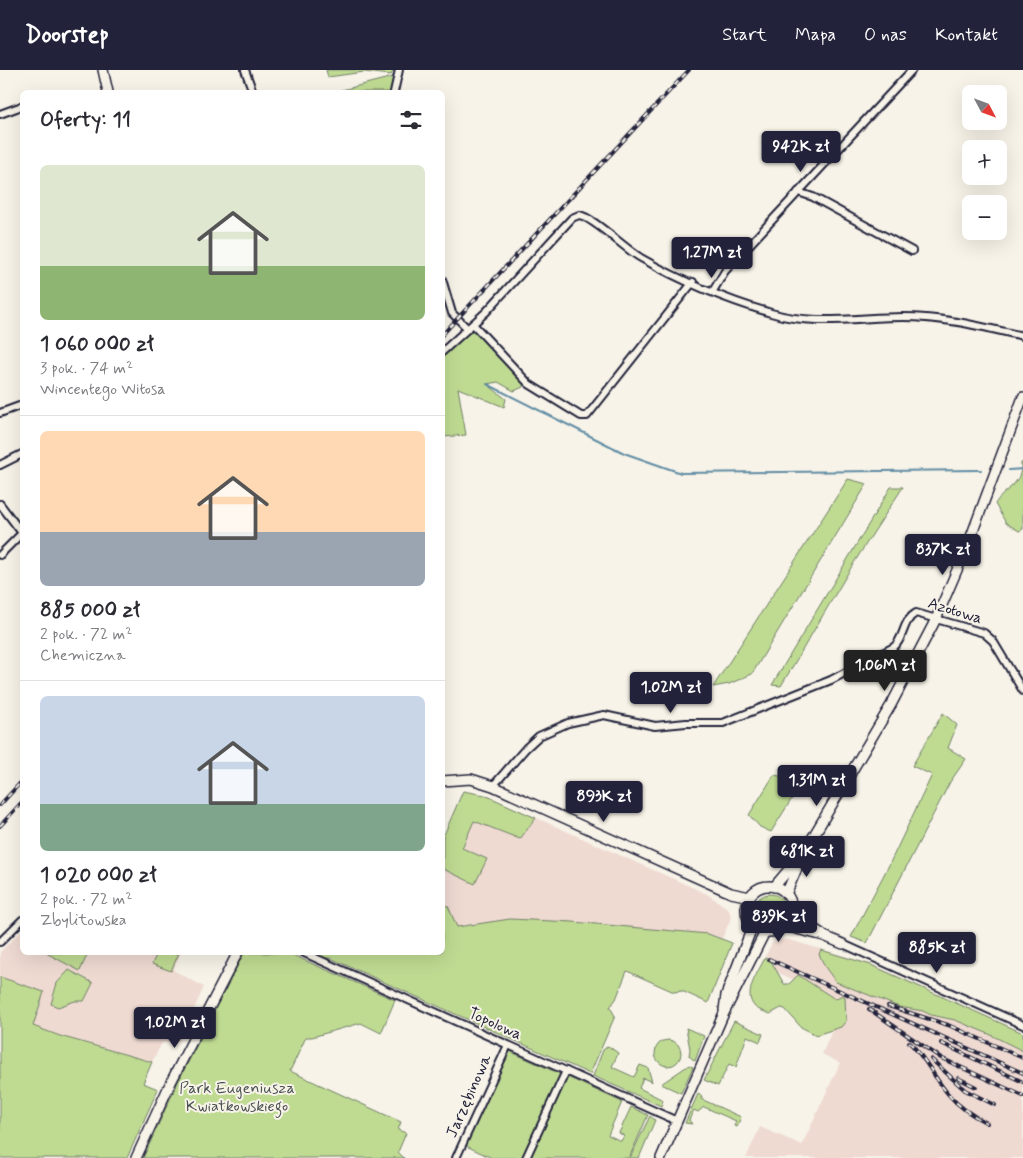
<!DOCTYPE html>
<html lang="pl">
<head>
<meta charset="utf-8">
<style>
	body { margin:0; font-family:Mynerve,sans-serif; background:#f2f2f3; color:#2b2b33; height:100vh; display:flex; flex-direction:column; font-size:19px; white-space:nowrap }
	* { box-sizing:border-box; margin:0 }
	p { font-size:16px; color:#7c7c81 }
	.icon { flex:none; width:28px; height:28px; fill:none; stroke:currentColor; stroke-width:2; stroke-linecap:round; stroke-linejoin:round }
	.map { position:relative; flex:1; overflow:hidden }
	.details { position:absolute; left:20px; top:20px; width:425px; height:865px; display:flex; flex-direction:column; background:#fff; border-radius:8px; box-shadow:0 5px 20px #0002 }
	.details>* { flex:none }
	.needle { width:32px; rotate:131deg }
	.tools { position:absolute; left:962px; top:15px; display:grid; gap:10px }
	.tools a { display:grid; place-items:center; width:45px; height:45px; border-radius:8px; background:#fff; box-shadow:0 5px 20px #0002; font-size:25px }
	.price { position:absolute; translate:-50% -42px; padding:0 11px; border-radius:5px; background:#22223b; color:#fff; font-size:16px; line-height:32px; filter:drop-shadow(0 1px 2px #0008) }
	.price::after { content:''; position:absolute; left:50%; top:30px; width:15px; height:11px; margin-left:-8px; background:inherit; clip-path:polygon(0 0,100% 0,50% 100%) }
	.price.active { background:#222; color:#fff }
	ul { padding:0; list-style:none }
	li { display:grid; align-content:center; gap:10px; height:265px; padding:0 20px }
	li+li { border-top:1px solid #e1e1e2 }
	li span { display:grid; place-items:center; height:155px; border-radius:8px; color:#555 }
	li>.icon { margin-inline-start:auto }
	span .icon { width:90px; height:90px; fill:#fffc; stroke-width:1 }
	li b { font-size:21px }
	h2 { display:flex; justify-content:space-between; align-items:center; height:60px; padding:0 20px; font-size:21px }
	header { display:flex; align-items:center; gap:30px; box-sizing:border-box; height:70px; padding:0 25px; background:#22223b; color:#fff }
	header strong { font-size:24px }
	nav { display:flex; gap:28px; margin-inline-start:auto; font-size:18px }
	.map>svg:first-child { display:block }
	.built { fill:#efdad2 }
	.green { fill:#bfdb92; stroke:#707e66 }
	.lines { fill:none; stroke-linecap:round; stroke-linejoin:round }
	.stream { stroke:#608ca4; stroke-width:2 }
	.street-casing { stroke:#22223b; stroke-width:10 }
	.secondary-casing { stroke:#22223b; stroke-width:12 }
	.street { stroke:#f7f3e8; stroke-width:6 }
	.secondary { stroke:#f7f3e8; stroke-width:9 }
	.rail-casing { stroke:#22223b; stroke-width:4 }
	.rail { stroke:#f7f3e8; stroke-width:2; stroke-dasharray:5.5; stroke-linecap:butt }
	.labels { text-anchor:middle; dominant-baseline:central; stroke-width:4; stroke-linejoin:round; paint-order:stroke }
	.street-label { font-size:16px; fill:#22223b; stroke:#f7f3e8 }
	.park-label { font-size:16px; fill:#495051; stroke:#f7f3e8 }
</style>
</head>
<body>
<header>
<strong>Doorstep</strong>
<nav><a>Start</a><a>Mapa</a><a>O nas</a><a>Kontakt</a></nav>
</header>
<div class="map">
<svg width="1023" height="1088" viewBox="0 0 1023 1088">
	<rect width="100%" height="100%" fill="#f7f3e8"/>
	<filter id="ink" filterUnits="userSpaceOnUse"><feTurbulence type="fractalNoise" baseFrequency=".02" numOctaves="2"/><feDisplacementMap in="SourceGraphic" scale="10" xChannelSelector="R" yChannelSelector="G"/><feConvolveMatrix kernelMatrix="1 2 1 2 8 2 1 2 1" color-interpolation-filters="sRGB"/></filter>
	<g filter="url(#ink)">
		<g class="built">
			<polygon points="485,725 707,824 729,839 731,848 722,869 708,864 443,860 443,767"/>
			<polygon points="22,860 22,882 181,883 173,900 204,917 180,970 162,973 152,992 59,966 32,956 44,922 0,907 0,882"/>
			<polygon points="786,869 871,894 1023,963 1023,1088 746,1088 760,1057 802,1075 840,993 822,984 840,942 819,921 761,895 772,873"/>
		</g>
		<g class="green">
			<polygon points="326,0 394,0 391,5 364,2 328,7"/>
			<polygon points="393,7 391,22 334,22"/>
			<polygon points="471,259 477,260 524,310 523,317 514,321 498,312 487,314 506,329 504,337 458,318 466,365 443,367 443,285"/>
			<path d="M1023,392V459L1019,461L1006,453L995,434C1004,419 1023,414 1021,393Z"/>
			<polygon points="848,409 867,414 752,604 729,614 713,617"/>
			<polygon points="891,417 903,417 855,491 781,616 772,615"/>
			<polygon points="943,643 957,655 948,678 966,689 950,712 867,873 851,867 889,795 932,705 912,696"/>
			<polygon points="774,705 786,707 793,711 796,722 771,762 760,757 749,745"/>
			<polygon points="463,721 485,725 536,748 520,769 474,751 462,778 487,789 475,814 443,799 443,767"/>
			<circle cx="770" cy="840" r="16"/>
			<polygon points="443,835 448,836 457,857 510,849 573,852 708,864 732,873 708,933 682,921 674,922 627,901 616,929 610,937 615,946 590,1004 330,888 325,888 312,883 442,882"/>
			<polygon points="821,880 871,895 1023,963 1023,981 989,964 955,950 931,945 923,941 899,937 836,912 825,897 819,884"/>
			<polygon points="46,883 88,883 80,901"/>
			<polygon points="157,883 179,883 171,901 152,894"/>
			<polygon points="244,883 288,883 395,930 381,963 361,953 312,967 306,967 290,1001 401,1052 398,1060 406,1063 398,1082 404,1088 143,1088 176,1016"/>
			<path d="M765,888L771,891L784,914H789L798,905L832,927L835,929L842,925L845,927L846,951L841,957L816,965L801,957L785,939L781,938L770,944C766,942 758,940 755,937C742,924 758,902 765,888Z"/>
			<polygon points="69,900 93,913 84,931 75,931 58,937 51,934 57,913"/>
			<polygon points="0,907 44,922 33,956 60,966 152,992 143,1013 158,1019 127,1088 0,1088"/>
			<polygon points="734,951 763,964 760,972 747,966 736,997 729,994 718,1016 704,1010"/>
			<polygon points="686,958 704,966 695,991 689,986 690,979"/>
			<circle cx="668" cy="983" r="13"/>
			<polygon points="608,976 618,983 612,997 634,1007 640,995 648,998 652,1012 643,1008 639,1018 663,1030 661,1036 593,1006 603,980"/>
			<polygon points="507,980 562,1005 524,1088 492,1088 464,1075"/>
			<polygon points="689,995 693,997 681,1023 661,1014"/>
			<polygon points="565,1006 622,1032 608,1065 621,1071 624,1066 619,1063 631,1037 648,1045 629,1088 528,1088"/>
			<polygon points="698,1024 702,1026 701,1029 741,1047 737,1057 734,1056 736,1051 704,1037 698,1042 694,1040 689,1050 692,1054 685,1053"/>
			<polygon points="650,1046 655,1050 639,1088 630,1088"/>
		</g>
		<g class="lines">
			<g class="stream">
				<polyline points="487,314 624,383 681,403 981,400"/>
				<polyline points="1009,400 1023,399"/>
			</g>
			<defs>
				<g id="street">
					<polyline points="245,0 253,22"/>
					<polyline points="394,22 399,0"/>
					<polyline points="0,44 22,36"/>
					<polyline points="798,122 813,127 912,181"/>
					<polyline points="442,209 452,243 467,258"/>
					<polyline points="713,221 725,201 912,0"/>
					<polyline points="473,254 529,314 581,346 587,346 693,212"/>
					<path d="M442,282L486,242L572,148L579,145C593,147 625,179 641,188C681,211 727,230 771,243C813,256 860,247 903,247C945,247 983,257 1023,266"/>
					<polyline points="0,343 22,335"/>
					<polyline points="0,395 22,384"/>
					<polyline points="0,434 22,463"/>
					<polyline points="0,485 22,463"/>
					<path d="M493,716L526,678L539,666L568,653L604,645L655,656L686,653H723L831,610L894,577C905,567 902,551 916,543L984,563L993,571L1023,621"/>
					<polyline points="0,872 22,850"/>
					<polyline points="843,874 1023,955"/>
					<polyline points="302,882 677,1051"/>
					<polyline points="456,1088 508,975"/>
					<polyline points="526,1088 566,1001"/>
				</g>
				<g id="secondary">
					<polyline points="103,0 108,22"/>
					<polyline points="442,711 471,709 493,716 731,823 750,827"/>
					<circle cx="769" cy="839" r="23"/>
					<polyline points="774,817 802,784"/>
					<polyline points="786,824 804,782 891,635 936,549 969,472 1023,327"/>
					<polyline points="791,844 822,864"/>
					<polyline points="785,856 824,866 843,874"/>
					<polyline points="724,940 726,925 753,855"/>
					<polyline points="136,1088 170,1014 238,882"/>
					<polyline points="661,1088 724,943 765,862"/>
				</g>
			</defs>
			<use href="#street" class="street-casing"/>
			<use href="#secondary" class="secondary-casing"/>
			<use href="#street" class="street"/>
			<use href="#secondary" class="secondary"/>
			<defs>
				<g id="rail">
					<polyline points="442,265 689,0"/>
					<polyline points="0,735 22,711"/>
					<polyline points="0,756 22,732"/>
					<polyline points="769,889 1023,1003"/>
					<polyline points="888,936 948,955 1023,988"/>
					<polyline points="869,939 941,988 1023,1026"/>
					<path d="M909,972C926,988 934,1008 949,1025C959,1037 973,1046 987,1053"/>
					<polyline points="941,973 1023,1012"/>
					<polyline points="931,989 965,1020 995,1035"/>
					<polyline points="958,1008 976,1017"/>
				</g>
			</defs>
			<use href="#rail" class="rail-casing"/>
			<use href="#rail" class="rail"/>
		</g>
	</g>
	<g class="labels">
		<g class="street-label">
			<text transform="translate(955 541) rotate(17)">Azotowa</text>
			<text transform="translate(495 954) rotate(24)">Topolowa</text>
			<text transform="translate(469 1026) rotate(-66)">Jarzębinowa</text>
		</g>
		<g class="park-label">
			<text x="237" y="1018">Park Eugeniusza<tspan x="237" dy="18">Kwiatkowskiego</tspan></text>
		</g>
	</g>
</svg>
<div class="tools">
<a><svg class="needle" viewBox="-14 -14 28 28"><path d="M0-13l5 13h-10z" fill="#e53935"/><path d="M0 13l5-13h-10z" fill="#7c7c81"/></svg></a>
<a>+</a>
<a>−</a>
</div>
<b class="price" style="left:801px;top:103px">942K zł</b>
<b class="price" style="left:712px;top:209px">1.27M zł</b>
<b class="price" style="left:943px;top:506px">837K zł</b>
<b class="price active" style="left:885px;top:622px">1.06M zł</b>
<b class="price" style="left:671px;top:644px">1.02M zł</b>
<b class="price" style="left:817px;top:737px">1.31M zł</b>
<b class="price" style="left:604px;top:753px">893K zł</b>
<b class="price" style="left:807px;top:808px">681K zł</b>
<b class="price" style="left:779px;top:873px">839K zł</b>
<b class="price" style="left:937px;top:904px">885K zł</b>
<b class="price" style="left:175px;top:979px">1.02M zł</b>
<section class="details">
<h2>Oferty: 11<svg class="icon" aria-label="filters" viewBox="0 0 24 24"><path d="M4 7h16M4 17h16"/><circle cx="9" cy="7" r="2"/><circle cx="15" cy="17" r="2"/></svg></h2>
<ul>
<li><span style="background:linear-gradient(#dfe7d0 65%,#8fb573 0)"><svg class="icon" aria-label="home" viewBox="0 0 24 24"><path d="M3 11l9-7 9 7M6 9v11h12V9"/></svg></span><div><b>1 060 000 zł</b><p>3 pok. · 74 m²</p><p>Wincentego Witosa</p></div></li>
<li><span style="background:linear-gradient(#ffd9b3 65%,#9aa5b1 0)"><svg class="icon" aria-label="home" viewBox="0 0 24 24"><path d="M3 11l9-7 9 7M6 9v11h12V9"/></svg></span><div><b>885 000 zł</b><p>2 pok. · 72 m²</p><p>Chemiczna</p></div></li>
<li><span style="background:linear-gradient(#c9d6e8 70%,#7fa58c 0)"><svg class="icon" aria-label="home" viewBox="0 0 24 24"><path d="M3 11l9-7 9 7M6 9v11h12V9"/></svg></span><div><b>1 020 000 zł</b><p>2 pok. · 72 m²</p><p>Zbylitowska</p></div></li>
</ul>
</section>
</div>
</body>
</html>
